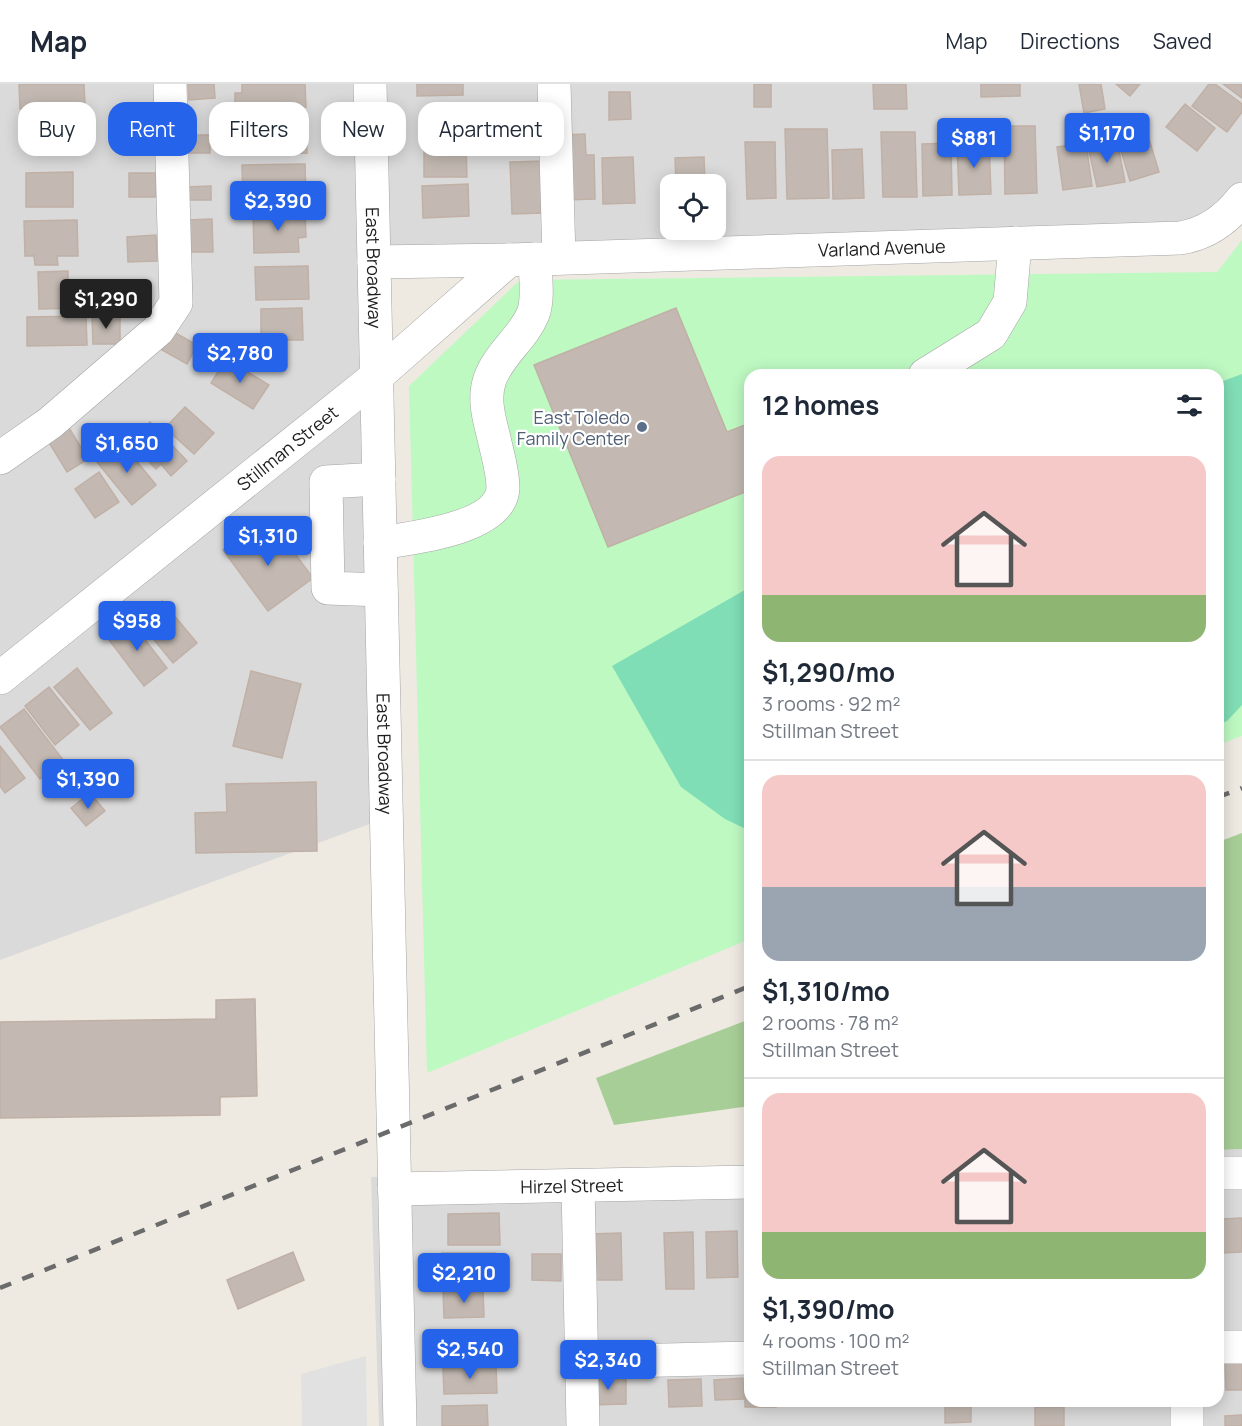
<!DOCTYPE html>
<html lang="en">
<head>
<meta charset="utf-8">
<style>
	body { margin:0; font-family:Manrope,sans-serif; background:#f6f6f7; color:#1f2937; height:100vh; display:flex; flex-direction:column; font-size:22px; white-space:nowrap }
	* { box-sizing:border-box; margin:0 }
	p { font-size:20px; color:#747a83 }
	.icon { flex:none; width:33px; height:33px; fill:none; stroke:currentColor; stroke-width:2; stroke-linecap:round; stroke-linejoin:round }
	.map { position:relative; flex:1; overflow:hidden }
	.side { position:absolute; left:744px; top:285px; width:480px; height:1038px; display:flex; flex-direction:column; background:#fff; border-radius:18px; box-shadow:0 3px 15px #0003 }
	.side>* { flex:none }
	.top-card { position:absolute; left:18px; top:18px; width:570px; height:54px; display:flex; gap:12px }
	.controls { position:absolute; left:660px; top:90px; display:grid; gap:12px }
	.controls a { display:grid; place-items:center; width:66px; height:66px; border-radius:12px; background:#fff; box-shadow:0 3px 15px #0003; font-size:30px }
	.price { position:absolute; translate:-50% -51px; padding:0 14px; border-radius:6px; background:#2563eb; color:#fff; font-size:20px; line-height:39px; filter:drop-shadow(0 2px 3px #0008) }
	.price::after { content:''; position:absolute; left:50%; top:36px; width:18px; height:14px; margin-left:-9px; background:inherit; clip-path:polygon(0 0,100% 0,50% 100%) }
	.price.current { background:#222; color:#fff }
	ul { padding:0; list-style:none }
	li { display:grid; align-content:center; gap:12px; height:318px; padding:0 18px }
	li+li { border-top:2px solid #e0e1e3 }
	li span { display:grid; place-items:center; height:186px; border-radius:18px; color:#555 }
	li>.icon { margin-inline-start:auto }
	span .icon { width:108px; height:108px; fill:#fffc; stroke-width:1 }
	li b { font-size:26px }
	h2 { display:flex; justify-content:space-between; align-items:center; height:72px; padding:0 18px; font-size:26px }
	.chip { padding:0 21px; border-radius:18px; background:#fff; box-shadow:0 3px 15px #0003; font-size:21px; line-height:54px }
	.chip.current { background:#2563eb; color:#fff }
	header { display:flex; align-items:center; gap:36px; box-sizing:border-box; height:84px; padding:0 30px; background:#fff; border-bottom:2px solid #e0e1e3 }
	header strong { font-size:28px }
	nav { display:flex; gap:33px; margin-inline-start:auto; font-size:21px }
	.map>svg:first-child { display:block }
	.residential { fill:#dbdada; fill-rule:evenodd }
	.forest { fill:#a8ce97 }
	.park { fill:#bef9c2 }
	.pitch { fill:#80deb7 }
	.parking { fill:#e1e1e1 }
	.building { fill:#c3b9b2; stroke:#c0b0a5; stroke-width:1.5 }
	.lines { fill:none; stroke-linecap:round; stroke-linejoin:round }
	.minor-casing { stroke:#a4a4a4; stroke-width:34 }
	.minor { stroke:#fff; stroke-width:33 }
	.rail { stroke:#6b6b6b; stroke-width:4.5; stroke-dasharray:12 12; stroke-linecap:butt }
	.service-dot { fill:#5c6f8a; stroke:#fff; stroke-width:2 }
	.labels { text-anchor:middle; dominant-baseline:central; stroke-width:4.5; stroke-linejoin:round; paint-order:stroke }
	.street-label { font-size:18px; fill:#1d1d1d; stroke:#fff }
	.service-label { font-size:18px; fill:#4e5e75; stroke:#fff; text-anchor:end }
</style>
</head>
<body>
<header>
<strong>Map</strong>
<nav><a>Map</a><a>Directions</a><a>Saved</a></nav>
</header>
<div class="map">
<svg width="1242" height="1342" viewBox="0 0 1242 1342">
	<rect width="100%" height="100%" fill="#eeeae2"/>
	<g class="residential">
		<path d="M0,0H1242V115L1180,154L374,178L386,734L0,876ZM670,100H716V146H670Z"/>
		<polygon points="1242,1065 1242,1342 379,1342 371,1093 750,1081 750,1317 1218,1317 1218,1066"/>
	</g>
	<g class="forest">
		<polygon points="1242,749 1242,1065 1218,1066 1218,758"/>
		<polygon points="750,935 750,1022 614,1041 596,994"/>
	</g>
	<polygon class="park" points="1242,156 1242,652 1218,661 1218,291 750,291 750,855 427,989 409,302 520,196 1217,188"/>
	<g class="pitch">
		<polygon points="1242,290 1242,621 1227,637 1218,641 1218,299"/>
		<polygon points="750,503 750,747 725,735 681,703 612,582"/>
	</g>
	<polygon class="parking" points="366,1272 367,1342 302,1342 301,1290"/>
	<g class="building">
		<polygon points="19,0 84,0 85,22 20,25"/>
		<polygon points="188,0 214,0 215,14 189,16"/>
		<polygon points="242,0 305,0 306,23 235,26 235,9 242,9"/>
		<polygon points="417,0 463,0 463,11 417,12"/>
		<rect x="754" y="0" width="17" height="23"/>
		<polygon points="873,0 906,0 907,25 874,25"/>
		<polygon points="981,0 1020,0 1020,12 981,13"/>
		<polygon points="1079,0 1101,0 1105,25 1084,29"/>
		<polygon points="1116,0 1140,0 1130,12"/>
		<polygon points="1209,0 1215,0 1242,20 1242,28 1227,48 1192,22"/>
		<polygon points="1223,0 1242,0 1242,14"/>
		<polygon points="609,8 630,8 631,35 609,36"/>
		<polygon points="1185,20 1215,44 1197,67 1166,43"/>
		<polygon points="76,30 77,64 30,66 29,32"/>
		<polygon points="306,34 307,69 245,71 243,36"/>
		<polygon points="1004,42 1035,42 1037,109 1005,110"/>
		<polygon points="785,45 827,45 829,114 787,115"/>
		<polygon points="1146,45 1159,88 1130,97 1117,53"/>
		<polygon points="881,48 915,48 917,113 883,113"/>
		<polygon points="585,50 586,71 594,71 595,115 565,116 563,51"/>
		<rect x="186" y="51" width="24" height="18"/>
		<polygon points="1117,56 1125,98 1097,103 1088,62"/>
		<polygon points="745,58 775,58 776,114 747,115"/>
		<polygon points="951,59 952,111 923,112 922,60"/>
		<polygon points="1086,59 1092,102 1063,106 1057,63"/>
		<polygon points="466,60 467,93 424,93 424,61"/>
		<polygon points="989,60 991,110 959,111 957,61"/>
		<polygon points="862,65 864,114 833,115 832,66"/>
		<polygon points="633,73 635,119 603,120 602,74"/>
		<polygon points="704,73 705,100 676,100 675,74"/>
		<polygon points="543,77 544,129 512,130 510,78"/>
		<polygon points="305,80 306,113 243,115 242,81"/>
		<polygon points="73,88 73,123 26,123 26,89"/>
		<rect x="129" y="89" width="27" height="24"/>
		<polygon points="468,100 469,132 423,134 422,102"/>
		<polygon points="211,102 211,116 186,116 185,103"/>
		<polygon points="305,128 306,153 298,154 299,168 254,169 253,130"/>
		<polygon points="212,135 213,168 187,168 186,136"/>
		<polygon points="77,136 78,172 57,172 58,181 35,181 34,172 25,172 24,137"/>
		<polygon points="156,151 157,177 128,178 127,153"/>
		<polygon points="308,182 309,215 256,216 255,183"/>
		<polygon points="68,187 68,197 82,197 83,224 39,225 38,188"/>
		<polygon points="302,224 303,256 261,256 261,225"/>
		<polygon points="676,224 727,348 750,339 750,406 608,463 534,281"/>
		<polygon points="120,231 120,260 93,260 92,232"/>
		<polygon points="86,232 87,261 27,262 27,233"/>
		<polygon points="172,247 197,261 187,280 162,266"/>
		<polygon points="226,275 269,301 253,325 211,299"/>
		<polygon points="185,323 214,349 194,370 165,344"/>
		<polygon points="150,338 187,377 171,392 161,380 156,385 129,357"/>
		<polygon points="66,339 88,375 67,388 45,352"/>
		<polygon points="121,358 156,401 132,421 97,378"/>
		<polygon points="99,388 119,418 95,434 75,405"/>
		<polygon points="258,441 275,463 285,456 313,494 268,527 223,466"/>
		<polygon points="162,517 197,559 173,579 138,536"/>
		<polygon points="129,535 167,584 144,602 106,552"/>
		<polygon points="77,584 112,629 90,646 54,603"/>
		<polygon points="251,587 301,600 282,674 233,662"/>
		<polygon points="49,603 79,641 55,661 25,622"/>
		<polygon points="24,625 64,677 40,695 0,643"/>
		<polygon points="0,662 25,694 5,709 0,702"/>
		<polygon points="316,698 317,767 196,769 195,729 227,728 226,700"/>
		<polygon points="90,709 105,727 86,742 71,724"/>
		<polygon points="255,915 257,1012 220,1013 220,1031 0,1034 0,938 216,935 216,916"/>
		<polygon points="499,1129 500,1161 448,1161 448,1130"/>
		<polygon points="1242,1134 1242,1168 1222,1169 1221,1135"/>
		<polygon points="737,1147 738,1193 707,1194 706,1148"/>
		<polygon points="693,1148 694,1205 666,1205 664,1149"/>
		<polygon points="621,1149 622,1196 591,1196 590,1150"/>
		<polygon points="293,1168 304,1196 238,1225 227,1196"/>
		<polygon points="442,1169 495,1169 496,1200 443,1201"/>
		<polygon points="532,1170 561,1170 561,1197 532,1196"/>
		<polygon points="483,1205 484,1233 444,1234 443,1206"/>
		<polygon points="1225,1278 1242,1278 1242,1306 1226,1306"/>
		<polygon points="496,1283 497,1309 444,1310 443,1284"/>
		<polygon points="626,1293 626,1320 591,1321 590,1294"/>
		<polygon points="750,1293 750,1317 776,1317 776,1323 745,1323 745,1294"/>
		<polygon points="743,1294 744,1315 715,1316 714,1296"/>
		<polygon points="701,1295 702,1322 669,1323 668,1296"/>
		<polygon points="945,1317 971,1317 971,1338 945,1339"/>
		<polygon points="487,1321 488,1342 442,1342 442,1322"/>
		<rect x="1035" y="1323" width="29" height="19"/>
		<polygon points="1242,1331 1242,1342 1225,1342 1225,1332"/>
	</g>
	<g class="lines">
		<defs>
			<g id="minor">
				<path id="s1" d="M370,0L400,1342"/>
				<polyline points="554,0 559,174"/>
				<path id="s2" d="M374,178L509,176L1180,154C1205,150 1226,136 1242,115"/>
				<polyline points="925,291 991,250 1010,218 1015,159"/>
				<polyline points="0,374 50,339 158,246 176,219 170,0"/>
				<polyline points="379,395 326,398 328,504 381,506"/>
				<path d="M380,459C411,454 501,445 503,404C503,387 497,369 494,354C489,335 483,314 490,295C499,270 523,254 533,230C539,215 535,191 535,175"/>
				<path id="s3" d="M0,594L377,292L509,176"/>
				<polyline points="1218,1089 1242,1089"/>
				<polyline points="578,1102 583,1342"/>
				<path id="s4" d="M394,1105L750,1098"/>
				<polyline points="1218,1263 1242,1263"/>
				<polyline points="581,1278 750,1274"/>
				<polyline points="1187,1342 1187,1317"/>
			</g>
		</defs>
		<use href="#minor" class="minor-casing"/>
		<use href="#minor" class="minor"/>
		<g class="rail">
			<polyline points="1218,713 1242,704"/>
			<polyline points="0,1204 750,902"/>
		</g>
	</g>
	<circle class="service-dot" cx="642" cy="343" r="6"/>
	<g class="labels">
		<g class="street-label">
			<text stroke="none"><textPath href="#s2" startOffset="508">Varland Avenue</textPath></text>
			<text stroke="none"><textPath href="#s1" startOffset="184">East Broadway</textPath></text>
			<text stroke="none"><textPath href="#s3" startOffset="368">Stillman Street</textPath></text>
			<text stroke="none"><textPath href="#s1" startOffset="670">East Broadway</textPath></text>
			<text stroke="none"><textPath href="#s4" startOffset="178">Hirzel Street</textPath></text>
		</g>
		<g class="service-label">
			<text x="630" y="333">East Toledo<tspan x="630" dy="21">Family Center</tspan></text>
		</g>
	</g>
</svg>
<div class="controls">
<a><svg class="icon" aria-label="locate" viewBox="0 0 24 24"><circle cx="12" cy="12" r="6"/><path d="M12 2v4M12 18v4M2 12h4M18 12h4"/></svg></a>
</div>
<b class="price" style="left:1107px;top:80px">$1,170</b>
<b class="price" style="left:974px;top:85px">$881</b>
<b class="price" style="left:278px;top:148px">$2,390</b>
<b class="price current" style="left:106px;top:246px">$1,290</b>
<b class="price" style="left:240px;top:300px">$2,780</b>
<b class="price" style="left:127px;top:390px">$1,650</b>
<b class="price" style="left:268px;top:483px">$1,310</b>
<b class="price" style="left:137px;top:568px">$958</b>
<b class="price" style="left:88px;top:726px">$1,390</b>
<b class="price" style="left:464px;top:1220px">$2,210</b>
<b class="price" style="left:470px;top:1296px">$2,540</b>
<b class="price" style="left:608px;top:1307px">$2,340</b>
<div class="top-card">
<a class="chip">Buy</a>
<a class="chip current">Rent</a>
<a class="chip">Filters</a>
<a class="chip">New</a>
<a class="chip">Apartment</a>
</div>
<section class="side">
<h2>12 homes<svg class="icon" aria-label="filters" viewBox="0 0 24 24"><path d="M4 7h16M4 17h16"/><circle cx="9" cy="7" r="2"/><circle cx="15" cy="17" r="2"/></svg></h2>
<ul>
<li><span style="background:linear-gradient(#f6c9c9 75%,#8fb573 0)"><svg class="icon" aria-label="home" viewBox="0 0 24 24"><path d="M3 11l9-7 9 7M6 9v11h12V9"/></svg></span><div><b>$1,290/mo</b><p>3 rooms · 92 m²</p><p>Stillman Street</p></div></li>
<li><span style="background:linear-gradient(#f6c9c9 60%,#9aa5b1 0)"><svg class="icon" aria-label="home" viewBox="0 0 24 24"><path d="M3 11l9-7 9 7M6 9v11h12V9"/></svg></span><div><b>$1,310/mo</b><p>2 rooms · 78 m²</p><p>Stillman Street</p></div></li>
<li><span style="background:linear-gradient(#f6c9c9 75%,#8fb573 0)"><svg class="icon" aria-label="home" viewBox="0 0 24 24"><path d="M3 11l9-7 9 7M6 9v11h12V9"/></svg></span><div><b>$1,390/mo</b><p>4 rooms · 100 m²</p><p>Stillman Street</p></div></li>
</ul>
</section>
</div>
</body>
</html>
